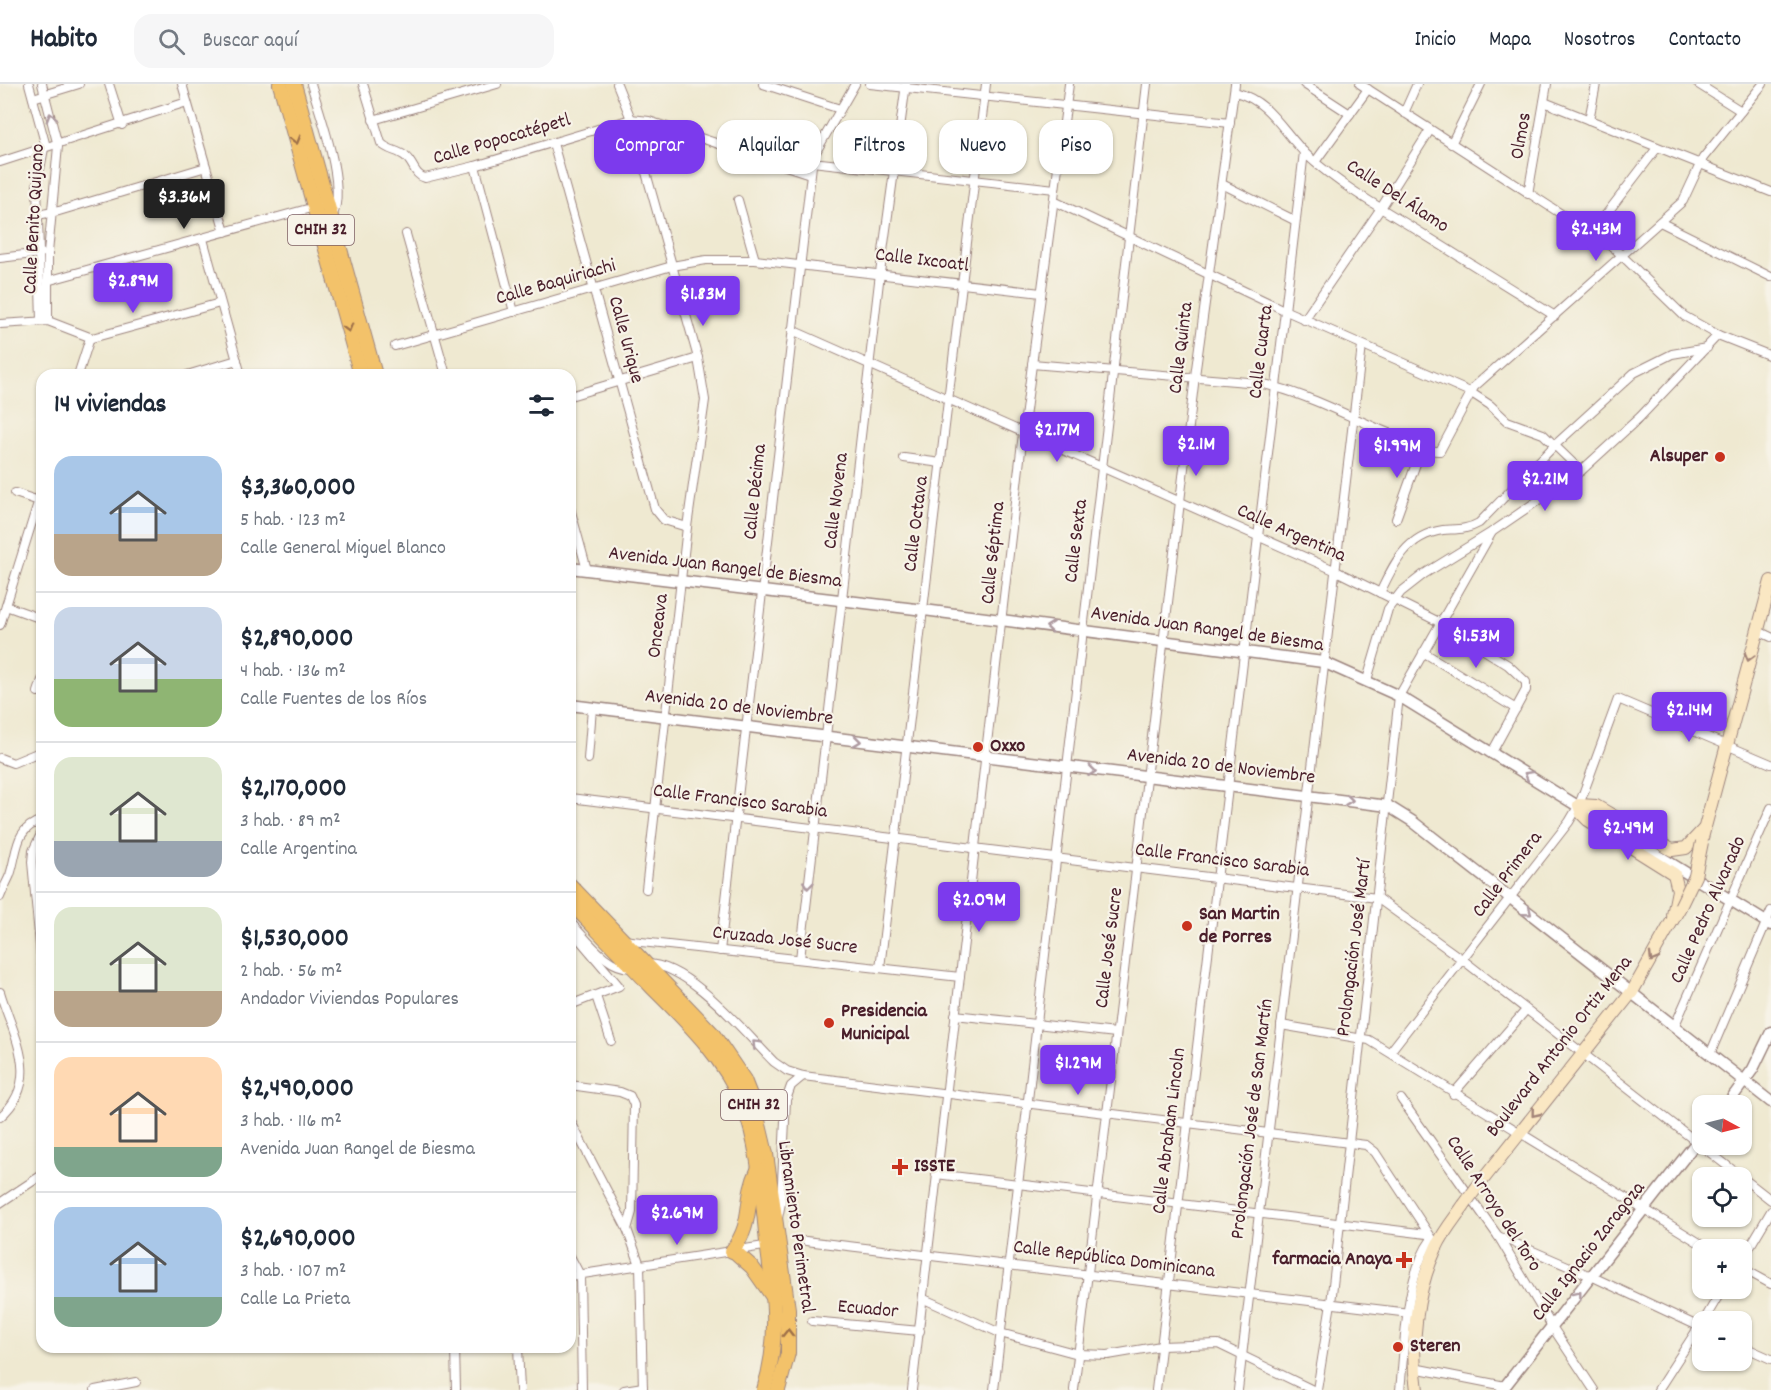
<!DOCTYPE html>
<html lang="es">
<head>
<meta charset="utf-8">
<style>
	body { margin:0; font-family:Dekko,sans-serif; background:#f6f6f7; color:#1f2937; height:100vh; display:flex; flex-direction:column; font-size:22px; white-space:nowrap }
	* { box-sizing:border-box; margin:0 }
	p { font-size:20px; color:#747a83 }
	.icon { flex:none; width:33px; height:33px; fill:none; stroke:currentColor; stroke-width:2; stroke-linecap:round; stroke-linejoin:round }
	.map { position:relative; flex:1; overflow:hidden }
	.panel { position:absolute; left:36px; top:285px; width:540px; height:984px; display:flex; flex-direction:column; background:#fff; border-radius:18px; box-shadow:0 2px 4px #0004 }
	.panel>* { flex:none }
	.banner { position:absolute; left:594px; top:36px; width:570px; height:54px; display:flex; gap:12px }
	.needle { width:39px; rotate:97deg }
	.controls { position:absolute; left:1692px; top:1011px; display:grid; gap:12px }
	.controls a { display:grid; place-items:center; width:60px; height:60px; border-radius:12px; background:#fff; box-shadow:0 2px 4px #0004; font-size:30px }
	.price { position:absolute; translate:-50% -51px; padding:0 14px; border-radius:6px; background:#7c3aed; color:#fff; font-size:20px; line-height:39px; filter:drop-shadow(0 2px 3px #0008) }
	.price::after { content:''; position:absolute; left:50%; top:36px; width:18px; height:14px; margin-left:-9px; background:inherit; clip-path:polygon(0 0,100% 0,50% 100%) }
	.price.on { background:#222; color:#fff }
	ul { padding:0; list-style:none }
	li { display:flex; align-items:center; gap:18px; height:150px; padding:0 18px }
	li+li { border-top:2px solid #e0e1e3 }
	li span { display:grid; place-items:center; flex:none; width:168px; height:120px; border-radius:18px; color:#555 }
	li>.icon { margin-inline-start:auto }
	span .icon { width:72px; height:72px; fill:#fffc; stroke-width:1 }
	li b { font-size:26px }
	h2 { display:flex; justify-content:space-between; align-items:center; height:72px; padding:0 18px; font-size:26px }
	.pill { padding:0 21px; border-radius:18px; background:#fff; box-shadow:0 2px 4px #0004; font-size:21px; line-height:54px }
	.pill.on { background:#7c3aed; color:#fff }
	header { display:flex; align-items:center; gap:36px; box-sizing:border-box; height:84px; padding:0 30px; background:#fff; border-bottom:2px solid #e0e1e3 }
	header strong { font-size:28px }
	nav { display:flex; gap:33px; margin-inline-start:auto; font-size:21px }
	.search { width:420px; height:54px; background:#f6f6f7; display:flex; align-items:center; gap:15px; box-sizing:border-box; padding:0 21px; border-radius:18px; color:#747a83; font-size:22px }
	.map>svg:first-child { display:block }
	.lines { fill:none; stroke-linecap:round; stroke-linejoin:round }
	.minor-casing { stroke:#9c847e; stroke-width:10 }
	.tertiary-casing { stroke:#9c847e; stroke-width:13 }
	.secondary-casing { stroke:#9c847e; stroke-width:14 }
	.primary-casing { stroke:#9c847e; stroke-width:16 }
	.minor { stroke:#fff; stroke-width:8 }
	.tertiary { stroke:#fff; stroke-width:10 }
	.secondary { stroke:#fae7c3; stroke-width:12 }
	.primary { stroke:#f3c26a; stroke-width:14 }
	.secondary-bridge-casing { stroke:#9c847e; stroke-width:14; stroke-linecap:butt }
	.secondary-bridge { stroke:#fae7c3; stroke-width:12 }
	.oneway { stroke:#ae9aa0 }
	.oneway2 { stroke:#9e704a }
	.oneway3 { stroke:#a28377 }
	.poi-dot { fill:#c8321e; stroke:#f7f3e8; stroke-width:2 }
	.labels { text-anchor:middle; dominant-baseline:central; stroke-width:4.5; stroke-linejoin:round; paint-order:stroke }
	.shield { fill:#f7f3e8; stroke:#7e5f64; stroke-width:1.5 }
	.shield-label { font-size:18px; font-weight:bold; fill:#4a1f2b }
	.street-label { font-size:20px; fill:#4a1f2b; stroke:#f7f3e8 }
	.poi-label { font-size:20px; font-weight:bold; fill:#4a1f2b; stroke:#f7f3e8; text-anchor:start }
</style>
</head>
<body>
<header>
<strong>Habito</strong>
<div class="search"><svg class="icon" aria-label="search" viewBox="0 0 24 24"><circle cx="10" cy="10" r="6"/><path d="M15 15l6 6"/></svg>Buscar aquí</div>
<nav><a>Inicio</a><a>Mapa</a><a>Nosotros</a><a>Contacto</a></nav>
</header>
<div class="map">
<svg width="1771" height="1306" viewBox="0 0 1771 1306">
	<rect width="100%" height="100%" fill="#f7f3e8"/>
	<filter id="ink" filterUnits="userSpaceOnUse"><feTurbulence type="fractalNoise" baseFrequency=".0167" numOctaves="2"/><feDisplacementMap in="SourceGraphic" scale="12" xChannelSelector="R" yChannelSelector="G"/><feConvolveMatrix kernelMatrix="1 2 1 2 8 2 1 2 1" color-interpolation-filters="sRGB"/></filter>
	<filter id="wash" filterUnits="userSpaceOnUse"><feTurbulence type="fractalNoise" baseFrequency=".008" numOctaves="4" result="noise"/><feDisplacementMap in="SourceGraphic" scale="24" xChannelSelector="R" yChannelSelector="G"/><feGaussianBlur stdDeviation="1.35" result="paint"/><feColorMatrix in="noise" values="0 0 0 0 0 0 0 0 0 0 0 0 0 0 0 0 0 1.4 0 .05"/><feComposite in="paint" operator="in"/></filter>
	<g filter="url(#wash)">
		<rect width="100%" height="100%" fill="#efe9d1"/>
	</g>
	<g filter="url(#ink)">
		<g class="lines">
			<defs>
				<g id="minor">
					<polyline points="29,0 45,59 37,101 41,236"/>
					<polyline points="42,0 58,62 48,169 48,237"/>
					<polyline points="109,0 122,41"/>
					<polyline points="182,0 225,148"/>
					<path d="M311,0C320,30 349,108 331,134"/>
					<path d="M363,0L381,59C388,67 399,66 406,73C414,80 414,91 425,94L475,82L631,35L649,37L810,90"/>
					<polyline points="617,0 631,35 698,274 705,316 687,443 646,805"/>
					<polyline points="763,0 840,25"/>
					<polyline points="870,0 1230,39"/>
					<polyline points="1304,0 1350,30"/>
					<polyline points="1360,0 1614,164 1684,232 1718,251 1771,272"/>
					<polyline points="1698,0 1741,27"/>
					<path d="M1235,8C1272,18 1282,48 1309,73C1340,101 1379,123 1415,145C1462,174 1508,203 1555,232"/>
					<polyline points="33,14 79,0"/>
					<polyline points="1544,18 1771,108"/>
					<polyline points="1404,29 1417,0"/>
					<polyline points="373,36 497,0"/>
					<polyline points="1589,36 1596,0"/>
					<polyline points="553,59 655,425 664,436 687,443"/>
					<polyline points="1451,60 1481,0"/>
					<polyline points="0,78 187,18"/>
					<polyline points="812,78 1055,105"/>
					<polyline points="1315,78 1368,5"/>
					<polyline points="475,82 514,228"/>
					<polyline points="1222,100 1294,136"/>
					<polyline points="1528,110 1547,0"/>
					<polyline points="738,116 755,176"/>
					<polyline points="1054,117 1284,226 1470,308 1490,321 1507,337 1543,350 1581,387"/>
					<polyline points="37,131 59,127 206,83"/>
					<polyline points="1660,138 1771,193"/>
					<polyline points="406,150 446,291"/>
					<polyline points="1591,150 1657,64"/>
					<polyline points="203,155 241,291"/>
					<polyline points="0,174 41,169"/>
					<polyline points="47,197 318,122"/>
					<polyline points="1304,236 1381,124 1430,46"/>
					<polyline points="0,240 48,237 92,254 220,219"/>
					<polyline points="792,246 1334,486 1441,539 1508,581 1526,598 1526,606 1491,670"/>
					<polyline points="395,262 672,182 706,176 755,176 1041,209"/>
					<path d="M1032,280L1259,299C1308,309 1354,336 1401,354C1412,359 1428,368 1440,367L1474,303L1683,117L1703,74L1763,0"/>
					<polyline points="78,291 90,254"/>
					<polyline points="187,291 237,276"/>
					<polyline points="570,312 698,274"/>
					<polyline points="904,374 941,379"/>
					<polyline points="15,409 42,418"/>
					<polyline points="570,424 587,486"/>
					<polyline points="1396,435 1422,363"/>
					<path d="M1380,509C1394,479 1407,451 1443,446C1456,445 1467,446 1479,439L1555,361L1634,289L1672,270L1707,264"/>
					<polyline points="6,522 42,535"/>
					<polyline points="0,541 42,406"/>
					<polyline points="1756,546 1771,553"/>
					<polyline points="1423,568 1516,625"/>
					<polyline points="1367,596 1388,525 1401,508 1424,490 1492,448 1581,387 1640,333 1718,251"/>
					<polyline points="38,608 42,596"/>
					<polyline points="0,674 13,679 42,667"/>
					<polyline points="588,675 592,624"/>
					<polyline points="570,714 1377,814 1463,876 1771,1116"/>
					<polyline points="42,748 33,767 32,778 42,882"/>
					<path d="M0,813C3,805 7,798 10,791C18,767 14,745 42,736"/>
					<path d="M570,838C587,855 606,885 633,884"/>
					<polyline points="623,856 960,893"/>
					<polyline points="720,867 813,73 855,0"/>
					<polyline points="800,875 880,189 906,0"/>
					<path d="M645,880C688,878 744,948 774,978L787,987L803,992L1366,1061L1375,1068L1437,1162"/>
					<polyline points="880,884 986,0"/>
					<path d="M0,908C13,952 43,996 0,1033"/>
					<polyline points="596,912 611,957"/>
					<polyline points="570,921 619,902 579,855"/>
					<polyline points="955,931 1116,949"/>
					<polyline points="1281,941 1369,956 1711,1166"/>
					<polyline points="1675,941 1771,724"/>
					<polyline points="1390,968 1569,738 1579,721 1618,615 1771,680"/>
					<polyline points="1711,968 1771,827"/>
					<polyline points="570,1001 620,1008 630,1012 634,1021 632,1128 627,1145 640,1181 643,1306"/>
					<polyline points="1453,1010 1526,926"/>
					<polyline points="1401,1015 1498,1152 1553,1244 1594,1306"/>
					<polyline points="570,1036 627,1145"/>
					<polyline points="936,1090 1427,1150"/>
					<polyline points="0,1119 42,1091"/>
					<polyline points="778,1134 781,1119 786,1016 791,1002 803,992"/>
					<polyline points="1498,1152 1593,1193 1702,1244"/>
					<polyline points="806,1157 1418,1230"/>
					<polyline points="570,1172 580,1191 582,1306"/>
					<polyline points="1742,1176 1771,1127"/>
					<polyline points="1742,1184 1771,1200"/>
					<polyline points="570,1192 771,1161"/>
					<polyline points="924,1215 1000,1249 1078,1270 1108,1271 1161,1262 1218,1260 1313,1306"/>
					<polyline points="812,1237 920,1247"/>
					<polyline points="1703,1238 1723,1204"/>
					<polyline points="1742,1262 1771,1275"/>
					<polyline points="455,1263 456,1306"/>
					<polyline points="518,1263 520,1306"/>
					<polyline points="1414,1284 1505,1302"/>
					<polyline points="95,1306 136,1298"/>
					<polyline points="624,1306 643,1303"/>
					<polyline points="912,1306 1023,349 1069,0"/>
					<polyline points="994,1306 1147,0"/>
					<polyline points="1074,1306 1195,292 1235,0"/>
					<polyline points="1156,1306 1304,68"/>
					<polyline points="1238,1306 1362,262"/>
					<polyline points="1317,1306 1331,1219 1399,612 1492,448"/>
					<path d="M1400,1306C1405,1263 1405,1191 1431,1156"/>
					<polyline points="1658,1306 1702,1238"/>
				</g>
				<g id="tertiary">
					<polyline points="570,484 924,526 1323,578 1399,612 1771,841"/>
					<polyline points="570,621 1388,722 1412,737 1771,1018"/>
					<polyline points="1726,1022 1753,985 1771,948"/>
					<polyline points="1502,1306 1702,1051"/>
				</g>
				<g id="secondary">
					<polyline points="1702,754 1771,497"/>
					<polyline points="1673,831 1678,806 1674,790 1588,736 1582,730 1579,721 1596,722 1672,766 1686,764 1703,746"/>
					<polyline points="1477,1103 1632,908 1680,823"/>
					<path d="M1417,1306C1410,1260 1416,1207 1436,1164C1443,1148 1455,1134 1464,1121"/>
				</g>
				<g id="primary">
					<polyline points="280,0 361,291"/>
					<polyline points="294,0 375,291"/>
					<polyline points="570,801 712,949 744,996 755,1024 766,1070 788,1225 788,1269 778,1306"/>
					<path d="M570,818C597,846 625,874 652,903C687,938 724,973 743,1020C760,1064 762,1112 767,1158C774,1210 780,1255 764,1306"/>
					<path d="M732,1167C755,1137 743,1118 758,1086"/>
					<polyline points="734,1167 752,1183 773,1213"/>
				</g>
			</defs>
			<use href="#minor" class="minor-casing"/>
			<use href="#tertiary" class="tertiary-casing"/>
			<use href="#secondary" class="secondary-casing"/>
			<use href="#primary" class="primary-casing"/>
			<use href="#minor" class="minor"/>
			<use href="#tertiary" class="tertiary"/>
			<use href="#secondary" class="secondary"/>
			<use href="#primary" class="primary"/>
			<defs>
				<g id="secondary-bridge">
					<polyline points="1680,823 1695,792 1702,758"/>
					<polyline points="1464,1121 1477,1103"/>
				</g>
			</defs>
			<use href="#secondary-bridge" class="secondary-bridge-casing"/>
			<use href="#secondary-bridge" class="secondary-bridge"/>
		</g>
		<defs><path id="oneway-chevron" d="M-2-3.5L2.5 0L-2 3.5" fill="none" stroke-width="1.6" stroke-linecap="round" stroke-linejoin="round" transform="scale(1.5)"/></defs>
		<g class="oneway">
			<use href="#oneway-chevron" transform="translate(51 33) rotate(-106)"/>
			<use href="#oneway-chevron" transform="translate(1050 543) rotate(-173)"/>
			<use href="#oneway-chevron" transform="translate(857 657) rotate(7)"/>
			<use href="#oneway-chevron" transform="translate(1092 687) rotate(7)"/>
			<use href="#oneway-chevron" transform="translate(1528 691) rotate(-150)"/>
			<use href="#oneway-chevron" transform="translate(1349 716) rotate(7)"/>
			<use href="#oneway-chevron" transform="translate(808 801) rotate(96)"/>
			<use href="#oneway-chevron" transform="translate(1528 828) rotate(39)"/>
			<use href="#oneway-chevron" transform="translate(756 960) rotate(-135)"/>
			<use href="#oneway-chevron" transform="translate(1578 1211) rotate(-52)"/>
		</g>
		<g class="oneway2">
			<use href="#oneway-chevron" transform="translate(296 56) rotate(74)"/>
			<use href="#oneway-chevron" transform="translate(348 244) rotate(74)"/>
			<use href="#oneway-chevron" transform="translate(788 1249) rotate(-89)"/>
		</g>
		<g class="oneway3">
			<use href="#oneway-chevron" transform="translate(1749 573) rotate(105)"/>
			<use href="#oneway-chevron" transform="translate(1653 874) rotate(120)"/>
			<use href="#oneway-chevron" transform="translate(1535 1029) rotate(129)"/>
		</g>
	</g>
	<g class="poi-dot">
		<circle cx="1720" cy="373" r="6"/>
		<circle cx="978" cy="663" r="6"/>
		<circle cx="1187" cy="842" r="6"/>
		<circle cx="829" cy="939" r="6"/>
		<path d="M897 1074h6v6h6v6h-6v6h-6v-6h-6v-6h6z"/>
		<path d="M1401 1167h6v6h6v6h-6v6h-6v-6h-6v-6h6z"/>
		<circle cx="1398" cy="1263" r="6"/>
	</g>
	<g class="labels">
		<g class="shield">
			<rect x="288" y="131" width="66" height="30" rx="4.5"/>
			<rect x="721" y="1006" width="66" height="30" rx="4.5"/>
		</g>
		<g class="shield-label">
			<text x="321" y="146">CHIH 32</text>
			<text x="754" y="1021">CHIH 32</text>
		</g>
		<g class="street-label">
			<text transform="translate(1522 52) rotate(-80)">Olmos</text>
			<text transform="translate(502 56) rotate(-16)">Calle Popocatépetl</text>
			<text transform="translate(1397 113) rotate(33)">Calle Del Álamo</text>
			<text transform="translate(35 135) rotate(-87)">Calle Benito Quijano</text>
			<text transform="translate(922 177) rotate(7)">Calle Ixcoatl</text>
			<text transform="translate(556 199) rotate(-16)">Calle Baquiriachi</text>
			<text transform="translate(625 256) rotate(75)">Calle Urique</text>
			<text transform="translate(1182 264) rotate(-83)">Calle Quinta</text>
			<text transform="translate(1262 268) rotate(-83)">Calle Cuarta</text>
			<text transform="translate(756 408) rotate(-84)">Calle Décima</text>
			<text transform="translate(837 417) rotate(-83)">Calle Novena</text>
			<text transform="translate(917 440) rotate(-83)">Calle Octava</text>
			<text transform="translate(1291 450) rotate(24)">Calle Argentina</text>
			<text transform="translate(1077 457) rotate(-83)">Calle Sexta</text>
			<text transform="translate(994 469) rotate(-84)">Calle Séptima</text>
			<text transform="translate(725 484) rotate(7)">Avenida Juan Rangel de Biesma</text>
			<text transform="translate(659 542) rotate(-83)">Onceava</text>
			<text transform="translate(1207 546) rotate(8)">Avenida Juan Rangel de Biesma</text>
			<text transform="translate(739 624) rotate(7)">Avenida 20 de Noviembre</text>
			<text transform="translate(1221 683) rotate(7)">Avenida 20 de Noviembre</text>
			<text transform="translate(740 718) rotate(7)">Calle Francisco Sarabia</text>
			<text transform="translate(1222 777) rotate(7)">Calle Francisco Sarabia</text>
			<text transform="translate(1508 791) rotate(-53)">Calle Primera</text>
			<text transform="translate(1709 826) rotate(-66)">Calle Pedro Alvarado</text>
			<text transform="translate(785 857) rotate(6)">Cruzada José Sucre</text>
			<text transform="translate(1110 864) rotate(-83)">Calle José Sucre</text>
			<text transform="translate(1355 864) rotate(-83)">Prolongación José Martí</text>
			<text transform="translate(1560 963) rotate(-52)">Boulevard Antonio Ortiz Mena</text>
			<text transform="translate(1253 1035) rotate(-83)">Prolongación José de San Martín</text>
			<text transform="translate(1170 1047) rotate(-83)">Calle Abraham Lincoln</text>
			<text transform="translate(1493 1120) rotate(57)">Calle Arroyo del Toro</text>
			<text transform="translate(795 1143) rotate(82)">Libramiento Perimetral</text>
			<text transform="translate(1589 1168) rotate(-52)">Calle Ignacio Zaragoza</text>
			<text transform="translate(1114 1176) rotate(7)">Calle República Dominicana</text>
			<text transform="translate(868 1226) rotate(5)">Ecuador</text>
		</g>
		<g class="poi-label">
			<text x="1708" y="373" text-anchor="end">Alsuper</text>
			<text x="990" y="663">Oxxo</text>
			<text x="1199" y="831">San Martin<tspan x="1199" dy="23">de Porres</tspan></text>
			<text x="841" y="928">Presidencia<tspan x="841" dy="23">Municipal</tspan></text>
			<text x="914" y="1083">ISSTE</text>
			<text x="1392" y="1176" text-anchor="end">farmacia Anaya</text>
			<text x="1410" y="1263">Steren</text>
		</g>
	</g>
</svg>
<div class="controls">
<a><svg class="needle" viewBox="-14 -14 28 28"><path d="M0-13l5 13h-10z" fill="#e53935"/><path d="M0 13l5-13h-10z" fill="#747a83"/></svg></a>
<a><svg class="icon" aria-label="locate" viewBox="0 0 24 24"><circle cx="12" cy="12" r="6"/><path d="M12 2v4M12 18v4M2 12h4M18 12h4"/></svg></a>
<a>+</a>
<a>−</a>
</div>
<b class="price on" style="left:184px;top:146px">$3.36M</b>
<b class="price" style="left:1596px;top:178px">$2.43M</b>
<b class="price" style="left:133px;top:230px">$2.89M</b>
<b class="price" style="left:703px;top:243px">$1.83M</b>
<b class="price" style="left:1057px;top:379px">$2.17M</b>
<b class="price" style="left:1196px;top:393px">$2.1M</b>
<b class="price" style="left:1397px;top:395px">$1.99M</b>
<b class="price" style="left:1545px;top:428px">$2.21M</b>
<b class="price" style="left:1476px;top:585px">$1.53M</b>
<b class="price" style="left:1689px;top:659px">$2.14M</b>
<b class="price" style="left:1628px;top:777px">$2.49M</b>
<b class="price" style="left:979px;top:849px">$2.09M</b>
<b class="price" style="left:1078px;top:1012px">$1.29M</b>
<b class="price" style="left:677px;top:1162px">$2.69M</b>
<div class="banner">
<a class="pill on">Comprar</a>
<a class="pill">Alquilar</a>
<a class="pill">Filtros</a>
<a class="pill">Nuevo</a>
<a class="pill">Piso</a>
</div>
<section class="panel">
<h2>14 viviendas<svg class="icon" aria-label="filters" viewBox="0 0 24 24"><path d="M4 7h16M4 17h16"/><circle cx="9" cy="7" r="2"/><circle cx="15" cy="17" r="2"/></svg></h2>
<ul>
<li><span style="background:linear-gradient(#a9c7e8 65%,#b9a48a 0)"><svg class="icon" aria-label="home" viewBox="0 0 24 24"><path d="M3 11l9-7 9 7M6 9v11h12V9"/></svg></span><div><b>$3,360,000</b><p>5 hab. · 123 m²</p><p>Calle General Miguel Blanco</p></div></li>
<li><span style="background:linear-gradient(#c9d6e8 60%,#8fb573 0)"><svg class="icon" aria-label="home" viewBox="0 0 24 24"><path d="M3 11l9-7 9 7M6 9v11h12V9"/></svg></span><div><b>$2,890,000</b><p>4 hab. · 136 m²</p><p>Calle Fuentes de los Ríos</p></div></li>
<li><span style="background:linear-gradient(#dfe7d0 70%,#9aa5b1 0)"><svg class="icon" aria-label="home" viewBox="0 0 24 24"><path d="M3 11l9-7 9 7M6 9v11h12V9"/></svg></span><div><b>$2,170,000</b><p>3 hab. · 89 m²</p><p>Calle Argentina</p></div></li>
<li><span style="background:linear-gradient(#dfe7d0 70%,#b9a48a 0)"><svg class="icon" aria-label="home" viewBox="0 0 24 24"><path d="M3 11l9-7 9 7M6 9v11h12V9"/></svg></span><div><b>$1,530,000</b><p>2 hab. · 56 m²</p><p>Andador Viviendas Populares</p></div></li>
<li><span style="background:linear-gradient(#ffd9b3 75%,#7fa58c 0)"><svg class="icon" aria-label="home" viewBox="0 0 24 24"><path d="M3 11l9-7 9 7M6 9v11h12V9"/></svg></span><div><b>$2,490,000</b><p>3 hab. · 116 m²</p><p>Avenida Juan Rangel de Biesma</p></div></li>
<li><span style="background:linear-gradient(#a9c7e8 75%,#7fa58c 0)"><svg class="icon" aria-label="home" viewBox="0 0 24 24"><path d="M3 11l9-7 9 7M6 9v11h12V9"/></svg></span><div><b>$2,690,000</b><p>3 hab. · 107 m²</p><p>Calle La Prieta</p></div></li>
</ul>
</section>
</div>
</body>
</html>
